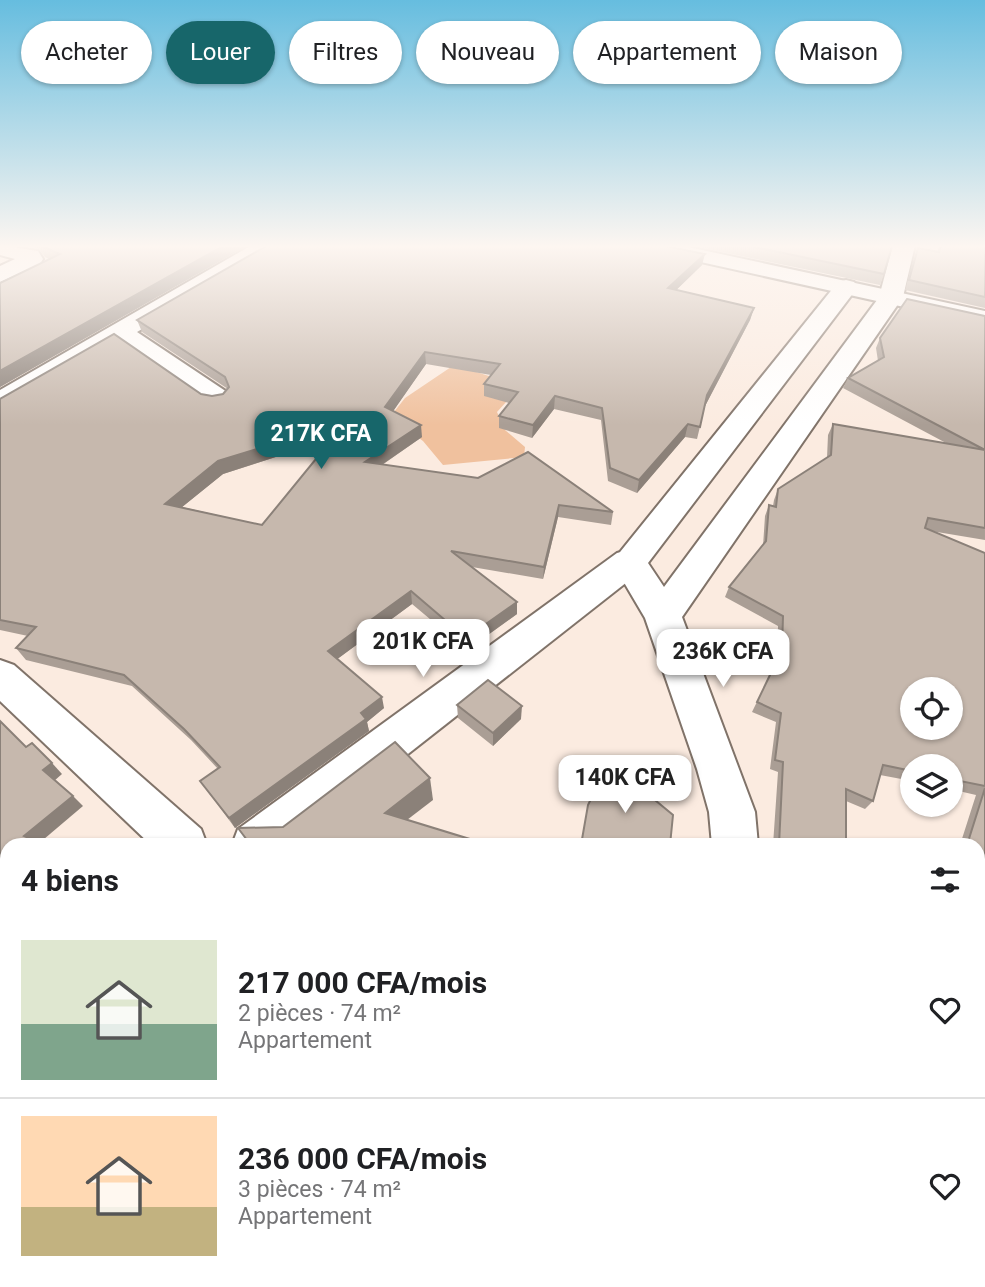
<!DOCTYPE html>
<html lang="fr">
<head>
<meta charset="utf-8">
<style>
	body { margin:0; font-family:Roboto,sans-serif; background:#f2f2f2; color:#202124; height:100vh; display:flex; flex-direction:column; font-size:26px; white-space:nowrap }
	* { box-sizing:border-box; margin:0 }
	p { font-size:23px; color:#757577 }
	.icon { flex:none; width:38px; height:38px; fill:none; stroke:currentColor; stroke-width:2; stroke-linecap:round; stroke-linejoin:round }
	.map { position:relative; flex:1; overflow:hidden }
	.panel { position:absolute; left:0px; top:838px; width:985px; height:450px; display:flex; flex-direction:column; background:#fff; border-radius:21px 21px 0 0; box-shadow:0 2px 5px #0004 }
	.panel>* { flex:none }
	.top-card { position:absolute; left:21px; top:21px; width:943px; height:63px; display:flex; gap:14px }
	.tools { position:absolute; left:900px; top:677px; display:grid; gap:14px }
	.tools a { display:grid; place-items:center; width:63px; height:63px; border-radius:50%; background:#fff; box-shadow:0 2px 5px #0004; font-size:35px }
	.price { position:absolute; translate:-50% -60px; padding:0 16px; border-radius:14px; background:#fff; color:#222; font-size:23px; line-height:46px; filter:drop-shadow(0 2px 4px #0008) }
	.price::after { content:''; position:absolute; left:50%; top:42px; width:21px; height:16px; margin-left:-10px; background:inherit; clip-path:polygon(0 0,100% 0,50% 100%) }
	.price.current { background:#17666a; color:#fff }
	ul { padding:0; list-style:none }
	li { display:flex; align-items:center; gap:21px; height:175px; padding:0 21px }
	li+li { border-top:2px solid #e0e0e0 }
	li span { display:grid; place-items:center; flex:none; width:196px; height:140px; border-radius:0px; color:#555 }
	li>.icon { margin-inline-start:auto }
	span .icon { width:84px; height:84px; fill:#fffc; stroke-width:1 }
	li b { font-size:30px }
	h2 { display:flex; justify-content:space-between; align-items:center; height:84px; padding:0 21px; font-size:30px }
	.chip { padding:0 24px; border-radius:32px; background:#fff; box-shadow:0 2px 5px #0004; font-size:24px; line-height:63px }
	.chip.current { background:#17666a; color:#fff }
	.map>svg:first-child { display:block }
	.green { fill:#f0c19e }
	.lines { fill:none; stroke-linecap:round; stroke-linejoin:round }
	.minor-casing { stroke:#807369; stroke-width:4 }
	.tertiary-casing { stroke:#807369; stroke-width:4 }
	.secondary-casing { stroke:#807369; stroke-width:4 }
	.minor { fill:#fff; fill-rule:evenodd }
	.tertiary { fill:#fff; fill-rule:evenodd }
	.secondary { fill:#fff; fill-rule:evenodd }
	.wall { fill:#aa9e95; fill-rule:evenodd }
	.shaded-wall { fill:#8b8179 }
	.building { fill:#c6b8ad; stroke:#8b8179; stroke-width:2; fill-rule:evenodd }
</style>
</head>
<body>
<div class="map">
<svg width="985" height="1287" viewBox="0 0 985 1287">
	<rect width="100%" height="100%" fill="#fbebe0"/>
	<polygon class="green" points="454,365 492,377 507,401 497,412 505,430 525,447 524,457 443,465 423,441 400,424 394,412 405,398"/>
	<g class="lines">
		<defs>
			<g id="minor">
				<polygon points="0,245 38,251 43,259 40,264 0,282 0,266 15,259 0,255"/>
				<polygon points="252,245 278,245 275,250 137,332 227,392 231,398 227,404 217,406 207,404 119,343 10,408 0,410 0,390"/>
				<polygon points="893,245 915,245 903,297 899,302 883,302 879,297"/>
				<polygon points="629,550 641,553 646,562 641,571 292,845 232,845 238,829 617,553"/>
				<polygon points="0,660 14,665 201,829 207,845 151,845 0,701"/>
				<polygon points="7,1001 7,1059 0,1062 0,1004"/>
				<polygon points="252,1281 322,1281 324,1287 255,1287"/>
			</g>
			<g id="tertiary">
				<polygon points="846,280 854,282 858,287 854,292 648,563 664,587 883,292 899,292 903,297 682,617 755,812 758,845 712,845 709,812 697,769 645,618 612,562 838,282"/>
				<polygon points="664,1281 730,1281 731,1287 665,1287"/>
			</g>
			<polygon id="secondary" points="640,245 679,245 985,311 985,325 651,251 643,250"/>
		</defs>
		<use href="#minor" class="minor-casing"/>
		<use href="#tertiary" class="tertiary-casing"/>
		<use href="#secondary" class="secondary-casing"/>
		<use href="#minor" class="minor"/>
		<use href="#tertiary" class="tertiary"/>
		<use href="#secondary" class="secondary"/>
	</g>
	<g class="wall">
		<polygon points="15,245 248,245 0,387 0,283 49,259 45,257 38,248"/>
		<polygon points="689,245 886,245 884,274 880,285"/>
		<polygon points="940,245 985,245 985,308 905,290 914,258 918,248 937,252"/>
		<path d="M702,265L676,290L754,308L750,320L705,406L697,439L685,437L637,493L608,481L601,420L554,409L532,438L499,428V416L509,403L484,396V384L491,375L426,364L393,411L422,437L382,465L613,512L611,525L558,517L543,579L472,567L517,614L467,650L412,604L337,659L384,708L367,722L369,731L235,828L200,781L218,769L191,740L132,686L26,660L16,648L28,636L0,630V399L201,394L212,396L223,394L228,389L142,332L137,320ZM332,439L262,525L182,507L223,474Z"/>
		<polygon points="985,316 985,540 931,531 985,554 985,926 978,922 978,845 960,845 976,795 950,789 950,766 912,766 912,781 880,775 873,801 865,809 846,801 846,845 773,845 778,772 770,769 776,722 752,712 777,661 778,626 725,597 729,587 763,546 765,516 769,505 773,506 774,500 778,489 827,458 828,435 833,424 946,443 843,388 848,378 878,361 876,348 880,338"/>
		<polygon points="457,705 521,719 493,746 458,718"/>
		<polygon points="891,1281 963,1281 964,1287 909,1287"/>
	</g>
	<g class="shaded-wall">
		<polygon points="225,245 248,245 0,387 0,371"/>
		<polygon points="705,254 702,265 666,300 668,288"/>
		<polygon points="754,308 750,320 704,408 707,395"/>
		<polygon points="425,352 426,364 387,420 385,407"/>
		<polygon points="555,396 554,409 532,438 533,425"/>
		<polygon points="347,421 349,433 223,474 171,516 165,504 218,461"/>
		<polygon points="688,424 685,437 637,493 639,480"/>
		<polygon points="421,425 422,437 367,475 365,462"/>
		<polygon points="559,505 558,517 543,579 544,567"/>
		<polygon points="411,591 412,604 332,663 328,651"/>
		<polygon points="517,602 517,614 467,650 466,638"/>
		<polygon points="382,697 384,708 367,722 369,731 235,828 229,818"/>
		<polygon points="522,706 521,719 493,746 493,733"/>
		<polygon points="52,763 62,774 54,781 43,770"/>
		<polygon points="430,778 433,800 390,833 385,813"/>
		<polygon points="73,796 83,806 37,845 24,836"/>
		<polygon points="7,940 7,966 0,975 0,949"/>
		<polygon points="0,1101 7,1105 3,1110 0,1109"/>
		<polygon points="4,1211 7,1211 7,1239 0,1249 0,1217"/>
		<polygon points="159,1281 172,1281 168,1287 155,1287"/>
	</g>
	<g class="building">
		<polygon points="39,245 225,245 0,371 0,283 60,254"/>
		<path d="M268,245H660L705,254L668,288L754,308L707,395L700,427L688,424L639,480L610,468L602,408L555,396L533,425L499,416L518,392L484,384L500,364L425,352L385,407L421,425L365,462L478,478L528,452L613,512L559,505L544,567L451,551L517,602L466,638L411,591L328,651L382,697L361,713L366,719L229,818L200,781L220,767L184,729L124,675L16,648L36,627L0,620V399L114,334L201,394L212,396L223,394L229,387L225,377L137,320ZM347,421L262,525L165,504L218,461Z"/>
		<polygon points="745,245 886,245 892,246 884,274"/>
		<polygon points="941,245 985,245 985,297 909,280 918,248 939,252"/>
		<path d="M907,299L985,316V528L928,518L925,528L985,553V786L950,779V766H912V771L883,765L873,801L846,789V845H779L783,762L775,760L781,713L757,702L782,650L783,616L729,587L766,541L769,505L776,507L778,489L831,455L833,424L985,450L848,378L884,357L880,338ZM912,690H950V728H912Z"/>
		<polygon points="488,680 522,706 493,733 457,705"/>
		<polygon points="0,721 26,747 32,743 52,763 43,770 73,796 24,836 45,845 7,845 7,940 0,949"/>
		<polygon points="395,742 430,778 385,813 486,844 487,845 240,845 247,840 238,828 283,827"/>
		<polygon points="609,762 673,815 670,845 581,845 588,805"/>
		<polygon points="985,788 985,913 983,912 978,920 978,845 967,845"/>
		<polygon points="978,997 985,1004 985,1142 978,1146"/>
		<polygon points="7,1104 7,1212 4,1211 0,1217 0,1109 3,1110"/>
		<polygon points="7,1278 7,1281 159,1281 155,1287 0,1287 0,1279"/>
		<polygon points="380,1281 603,1281 600,1287 381,1287 378,1284"/>
		<polygon points="898,1281 963,1281 964,1287 916,1287"/>
	</g>
	<linearGradient id="sky" x2="0" y2="1"><stop stop-color="#66bddf"/><stop offset="0.58" stop-color="#fdf6f1"/><stop offset="1" stop-color="#fdf6f1" stop-opacity="0"/></linearGradient>
	<rect width="985" height="425" fill="url(#sky)"/>
</svg>
<div class="tools">
<a><svg class="icon" aria-label="locate" viewBox="0 0 24 24"><circle cx="12" cy="12" r="6"/><path d="M12 2v4M12 18v4M2 12h4M18 12h4"/></svg></a>
<a><svg class="icon" aria-label="layers" viewBox="0 0 24 24"><path d="M12 4l9 5-9 5-9-5zM3 14l9 5 9-5"/></svg></a>
</div>
<b class="price current" style="left:321px;top:471px">217K CFA</b>
<b class="price" style="left:423px;top:679px">201K CFA</b>
<b class="price" style="left:723px;top:689px">236K CFA</b>
<b class="price" style="left:625px;top:815px">140K CFA</b>
<div class="top-card">
<a class="chip">Acheter</a>
<a class="chip current">Louer</a>
<a class="chip">Filtres</a>
<a class="chip">Nouveau</a>
<a class="chip">Appartement</a>
<a class="chip">Maison</a>
</div>
<section class="panel">
<h2>4 biens<svg class="icon" aria-label="filters" viewBox="0 0 24 24"><path d="M4 7h16M4 17h16"/><circle cx="9" cy="7" r="2"/><circle cx="15" cy="17" r="2"/></svg></h2>
<ul>
<li><span style="background:linear-gradient(#dfe7d0 60%,#7fa58c 0)"><svg class="icon" aria-label="home" viewBox="0 0 24 24"><path d="M3 11l9-7 9 7M6 9v11h12V9"/></svg></span><div><b>217 000 CFA/mois</b><p>2 pièces · 74 m²</p><p>Appartement</p></div><svg class="icon" aria-label="heart" viewBox="0 0 24 24"><path d="M12 20l-8-8c-3-5 5-10 8-4 3-6 11-1 8 4z"/></svg></li>
<li><span style="background:linear-gradient(#ffd9b3 65%,#c2b280 0)"><svg class="icon" aria-label="home" viewBox="0 0 24 24"><path d="M3 11l9-7 9 7M6 9v11h12V9"/></svg></span><div><b>236 000 CFA/mois</b><p>3 pièces · 74 m²</p><p>Appartement</p></div><svg class="icon" aria-label="heart" viewBox="0 0 24 24"><path d="M12 20l-8-8c-3-5 5-10 8-4 3-6 11-1 8 4z"/></svg></li>
</ul>
</section>
</div>
</body>
</html>
